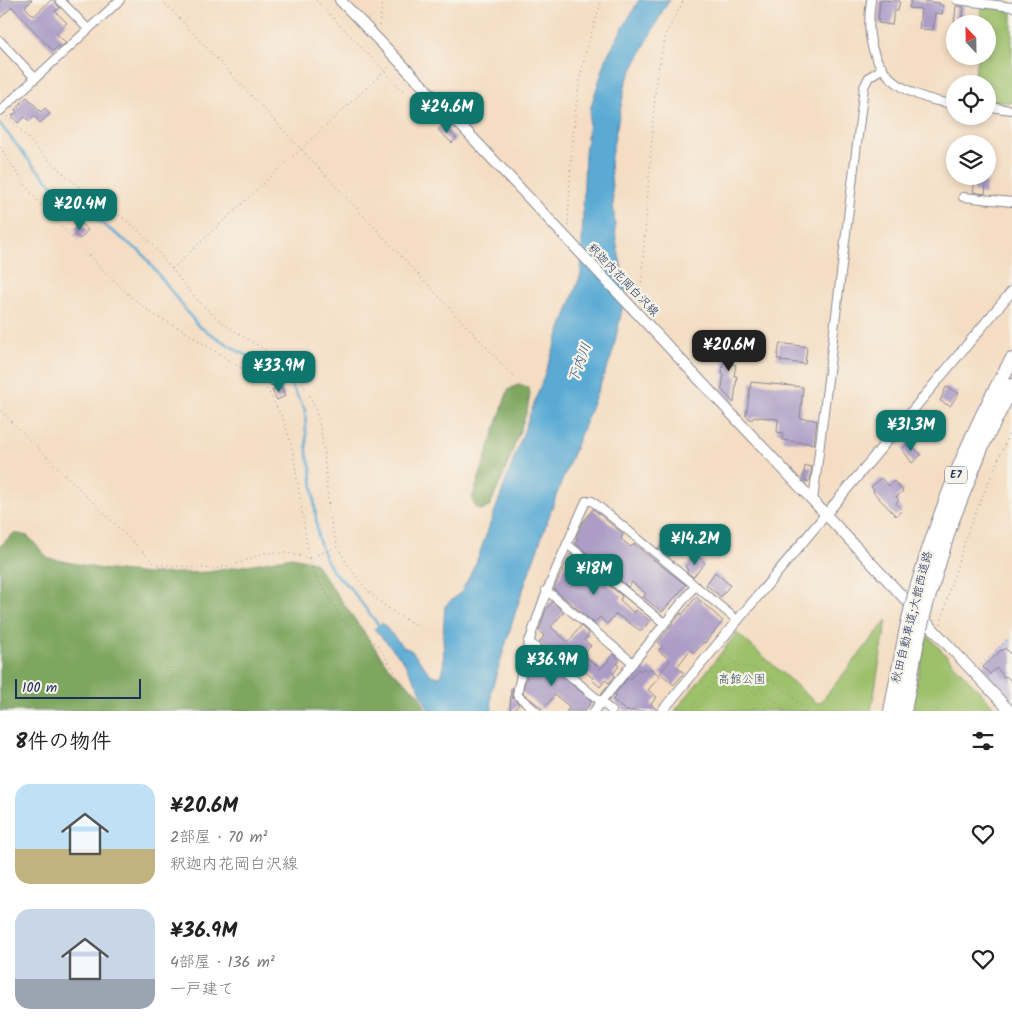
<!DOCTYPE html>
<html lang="ja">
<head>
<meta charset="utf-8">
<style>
	body { margin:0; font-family:Kalam,"Klee One",sans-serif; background:#f6f6f6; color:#222; height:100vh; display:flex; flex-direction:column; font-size:19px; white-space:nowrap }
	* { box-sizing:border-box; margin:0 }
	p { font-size:16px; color:#767676 }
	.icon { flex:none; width:28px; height:28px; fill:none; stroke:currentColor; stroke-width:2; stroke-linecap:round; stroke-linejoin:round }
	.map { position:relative; height:711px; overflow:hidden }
	.details { display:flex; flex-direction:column; background:#fff; flex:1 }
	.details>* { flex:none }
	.needle { width:32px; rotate:338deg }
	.buttons { position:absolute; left:946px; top:15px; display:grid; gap:10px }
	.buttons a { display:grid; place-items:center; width:50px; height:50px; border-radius:50%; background:#fff; box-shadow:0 2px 8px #0003; font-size:25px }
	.scale { position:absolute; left:15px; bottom:12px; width:126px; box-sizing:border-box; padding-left:5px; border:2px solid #1b2f5e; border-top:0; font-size:14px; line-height:18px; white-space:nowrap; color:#1b2f5e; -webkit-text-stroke:4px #f7f3e8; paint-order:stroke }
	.price { position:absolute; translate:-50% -42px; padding:0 11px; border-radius:10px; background:#0f766e; color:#fff; font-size:16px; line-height:32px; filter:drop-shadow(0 1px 2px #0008) }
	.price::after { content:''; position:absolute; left:50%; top:30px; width:15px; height:11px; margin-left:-8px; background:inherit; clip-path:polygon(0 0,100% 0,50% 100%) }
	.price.active { background:#222; color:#fff }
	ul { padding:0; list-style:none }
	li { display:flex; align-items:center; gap:15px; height:125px; padding:0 15px }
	li span { display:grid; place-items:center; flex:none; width:140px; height:100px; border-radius:15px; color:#555 }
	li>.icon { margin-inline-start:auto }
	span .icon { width:60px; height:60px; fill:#fffc; stroke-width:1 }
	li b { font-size:21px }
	h2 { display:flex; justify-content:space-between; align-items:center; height:60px; padding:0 15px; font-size:21px }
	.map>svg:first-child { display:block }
	.industrial { fill:#c5c0da }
	.green { fill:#9dc06a; stroke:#5c7864 }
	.forest { fill:#7ea65e; stroke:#4c6a5e }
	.water { fill:#5aaad4; stroke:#3a6c99 }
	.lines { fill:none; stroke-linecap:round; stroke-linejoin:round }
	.stream { stroke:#5aaad4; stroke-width:2.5 }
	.building { fill:#ac9cc6 }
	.minor-casing { stroke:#888690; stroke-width:10 }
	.tertiary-casing { stroke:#888690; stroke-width:11 }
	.secondary-casing { stroke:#888690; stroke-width:12 }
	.motorway-casing { stroke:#888690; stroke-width:16 }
	.path { stroke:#888690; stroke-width:1; stroke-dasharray:1 4; stroke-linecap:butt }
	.minor { stroke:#fff; stroke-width:8 }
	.tertiary { stroke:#fff; stroke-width:9 }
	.secondary { stroke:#fff; stroke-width:10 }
	.motorway { stroke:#fff; stroke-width:14 }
	.motorway-bridge-casing { stroke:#888690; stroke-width:16; stroke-linecap:butt }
	.motorway-bridge { stroke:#fff; stroke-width:14 }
	.labels { text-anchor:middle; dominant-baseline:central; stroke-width:4.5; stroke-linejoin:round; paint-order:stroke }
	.shield { fill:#f7f3e8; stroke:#5d6a87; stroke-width:1 }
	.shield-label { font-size:11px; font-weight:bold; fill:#1b2f5e }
	.street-label { font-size:12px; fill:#1b2f5e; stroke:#f7f3e8 }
	.park-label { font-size:12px; fill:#425a62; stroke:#f7f3e8 }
	.water-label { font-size:14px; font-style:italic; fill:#2e5481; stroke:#f7f3e8 }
</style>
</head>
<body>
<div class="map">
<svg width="1012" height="711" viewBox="0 0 1012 711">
	<rect width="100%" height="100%" fill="#f7f3e8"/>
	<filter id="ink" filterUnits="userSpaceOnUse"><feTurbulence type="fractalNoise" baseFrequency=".02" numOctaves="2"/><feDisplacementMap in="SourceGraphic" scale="10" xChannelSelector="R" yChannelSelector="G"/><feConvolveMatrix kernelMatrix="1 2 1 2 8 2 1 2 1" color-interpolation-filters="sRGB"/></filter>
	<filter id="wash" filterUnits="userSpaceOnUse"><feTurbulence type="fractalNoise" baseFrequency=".0096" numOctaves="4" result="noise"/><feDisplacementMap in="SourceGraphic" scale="20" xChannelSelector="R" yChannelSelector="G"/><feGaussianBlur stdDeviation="1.12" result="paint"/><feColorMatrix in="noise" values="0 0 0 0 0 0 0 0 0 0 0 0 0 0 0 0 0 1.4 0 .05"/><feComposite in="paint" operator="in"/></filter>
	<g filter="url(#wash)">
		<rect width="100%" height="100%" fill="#f4ddc2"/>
		<polygon class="industrial" points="1012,637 1012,702 980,667"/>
		<g class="green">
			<polygon points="982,6 1012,10 1012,103 988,100 988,84 974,84 977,56 988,56 988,24 980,24"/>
			<polygon points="887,620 871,711 675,711 737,633 815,702 820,703"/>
			<polygon points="927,635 998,711 913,711 915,688"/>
		</g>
		<g class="forest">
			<polygon points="519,384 528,387 530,393 527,411 503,477 489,507 481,510 476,508 472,499 508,390"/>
			<polygon points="14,533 28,536 48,558 101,569 148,574 209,572 292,557 314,562 390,669 420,695 426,711 0,711 0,546"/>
		</g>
		<polygon class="water" points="639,0 670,0 663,10 626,82 610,161 616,239 626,292 612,355 558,491 517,607 491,692 492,711 429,711 419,688 402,659 374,629 382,623 403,647 411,650 431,675 440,677 444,667 443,634 445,606 462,591 476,563 581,274 585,153 591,106 608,54"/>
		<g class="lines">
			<polyline class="stream" points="0,124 31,163 60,193 142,253 198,326 240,352 267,365 290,383 305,410 307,453 311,469 318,538 325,558 334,573 349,587 380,627"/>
		</g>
		<g id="blocks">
			<g class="building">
				<polygon points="0,0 32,0 25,7 34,16 51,0 53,0 60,8 55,11 67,23 56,33 66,43 61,47 59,45 53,51 12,7 0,18"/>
				<polygon points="880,0 900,1 898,11 894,11 892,25 878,23"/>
				<polygon points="911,0 940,3 939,5 943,5 942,14 935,13 933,30 919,29 921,9 909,8"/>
				<polygon points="956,6 964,7 962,24 954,24"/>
				<polygon points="27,97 41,112 45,108 50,114 40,123 34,116 29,121 25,117 18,123 12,116 17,112 15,110 21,104 20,103"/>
				<polygon points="443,125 456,138 452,143 438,130"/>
				<polygon points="976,176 987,176 985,194 973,192"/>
				<polygon points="80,223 88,230 80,239 74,234 77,231 74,229"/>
				<polygon points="726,339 734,340 731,364 736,365 734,376 737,376 734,403 721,389 722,388 724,374 722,374"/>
				<polygon points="780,343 807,347 805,364 781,361 781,359 777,359"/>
				<polygon points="259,369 275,381 272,386 255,374"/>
				<polygon points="751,382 803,387 800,418 817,420 814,444 782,440 783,433 777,432 778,419 759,417 759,418 754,417 752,420 746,416"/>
				<polygon points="281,386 285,396 277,400 272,390"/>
				<polygon points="946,387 959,393 950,406 940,401"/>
				<polygon points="912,440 912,445 921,455 912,463 902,449"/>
				<polygon points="805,466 812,467 810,480 807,482 803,478"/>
				<polygon points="881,478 889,486 894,481 903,491 896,497 899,500 896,503 902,510 896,516 873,492 874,490 871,487"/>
				<polygon points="593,509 623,534 621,539 631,547 634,544 686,585 662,612 643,597 646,594 632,582 628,587 613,574 616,571 606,563 605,564 599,559 597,561 575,543 578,539 576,537 583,522"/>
				<polygon points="671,535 679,542 669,553 671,555 669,557 659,549"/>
				<polygon points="570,554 583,564 580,567 589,574 588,576 600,585 604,581 622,596 620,600 634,613 636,610 650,621 641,631 616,614 607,624 600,617 594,623 554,589"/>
				<polygon points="696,554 705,563 693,577 687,572 688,570 685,567"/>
				<polygon points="715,572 730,585 721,597 706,585"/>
				<polygon points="696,597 723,621 705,643 704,642 694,653 690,650 677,667 684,673 674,685 660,673 670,660 659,651 662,647 658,642 681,613 682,615"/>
				<polygon points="552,602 564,612 551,627 568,642 581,626 589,634 584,640 591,646 583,654 601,669 613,654 620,660 617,664 619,666 613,674 615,676 609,683 605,680 600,687 592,680 593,678 580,667 576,671 569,665 567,666 539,643 544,636 539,631 542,622 546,609"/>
				<polygon points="1005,648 1012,655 1012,682 1006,676 1004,677 997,668 990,674 983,667 1001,650 1002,651"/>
				<polygon points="534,653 592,701 585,711 566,711 570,707 555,695 543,709 523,693 531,657"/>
				<polygon points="643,668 647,671 650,668 660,676 648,690 657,697 651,704 656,709 656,711 626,711 613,700 616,696 614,695 628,678 630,679 638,669 641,671"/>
				<polygon points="511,688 513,688 512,697 519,704 513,711 510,711"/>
			</g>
		</g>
	</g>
	<g filter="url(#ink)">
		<use href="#blocks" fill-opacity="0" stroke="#888690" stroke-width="1"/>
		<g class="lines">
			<defs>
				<g id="minor">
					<polyline points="60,0 88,29"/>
					<path d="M871,0C869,14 868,28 871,42C879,83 918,100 955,104"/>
					<polyline points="957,0 1012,7"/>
					<polyline points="0,41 35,78"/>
					<polyline points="988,107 1012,110"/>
					<polyline points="0,111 120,0"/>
					<polyline points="963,197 1012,202"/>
					<polyline points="813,501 864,87 869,77 883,68"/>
					<polyline points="567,544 664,623"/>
					<polyline points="546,590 633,663"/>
					<polyline points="528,641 612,711"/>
					<path d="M536,711L517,695C528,626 558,564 586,501H592L737,620"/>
					<polyline points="594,711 695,586"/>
				</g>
				<polyline id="tertiary" points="662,711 1012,291"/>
				<polyline id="secondary" points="340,0 469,134 1010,711"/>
				<g id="motorway">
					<path d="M915,595C939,513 969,434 1012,360"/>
					<polyline points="925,608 950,525 983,443 1012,386"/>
					<polyline points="891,711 907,628"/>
					<polyline points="904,711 917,641"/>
				</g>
			</defs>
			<use href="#minor" class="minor-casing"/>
			<use href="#tertiary" class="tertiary-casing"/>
			<use href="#secondary" class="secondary-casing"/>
			<use href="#motorway" class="motorway-casing"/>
			<g class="path">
				<polyline points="162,0 515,378"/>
				<polyline points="316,0 432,121"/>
				<polyline points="379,26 383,0"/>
				<path d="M7,116C23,132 37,150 54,165C66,176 79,187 91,197C106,208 123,216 137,229C166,257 186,293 218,319C247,343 286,354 306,389C325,422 324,461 328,499C329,512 331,526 335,539C342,557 352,573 365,587C380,604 398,617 419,626"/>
				<polyline points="0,147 21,179 39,203 94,261 132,298 157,317 181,329 264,383 284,421 293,451 309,558 287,553 264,553 240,563 214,569 155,564 0,410"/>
				<path d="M568,226C570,175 572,124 581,74C586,48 594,24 602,0"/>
				<polyline points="172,269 391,65"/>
				<polyline points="640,302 656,80 666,34 684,0"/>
				<polyline points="337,547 309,558 316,577 335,606 344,623 377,644 412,699 416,711"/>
				<polyline points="941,624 949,591 971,523 1012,427"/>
				<polyline points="723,653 737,665 755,669 762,672 809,711"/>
				<polyline points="981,665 1012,635"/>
				<polyline points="768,679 760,689 787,711"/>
				<polyline points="689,711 724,669 756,694 760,689"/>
				<polyline points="938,711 938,708"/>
			</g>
			<use href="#minor" class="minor"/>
			<use href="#tertiary" class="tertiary"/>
			<use href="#secondary" class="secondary"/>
			<use href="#motorway" class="motorway"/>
			<defs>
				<g id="motorway-bridge">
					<polyline points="907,628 915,595"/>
					<polyline points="917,641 925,608"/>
				</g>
			</defs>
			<use href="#motorway-bridge" class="motorway-bridge-casing"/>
			<use href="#motorway-bridge" class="motorway-bridge"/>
		</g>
	</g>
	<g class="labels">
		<rect class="shield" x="945" y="466.5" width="22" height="17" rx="4"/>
		<g class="shield-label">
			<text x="956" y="475">E7</text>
		</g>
		<g class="street-label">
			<text transform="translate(623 280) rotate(46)">釈迦内花岡白沢線</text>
			<text transform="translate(912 617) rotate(-76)">秋田自動車道;大館西道路</text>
		</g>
		<g class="park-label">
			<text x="742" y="679">高館公園</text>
		</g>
		<g class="water-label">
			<text transform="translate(580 363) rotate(-70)">下内川</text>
		</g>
	</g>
</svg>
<div class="buttons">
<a><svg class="needle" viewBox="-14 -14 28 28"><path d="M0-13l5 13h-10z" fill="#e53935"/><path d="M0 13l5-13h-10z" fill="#767676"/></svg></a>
<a><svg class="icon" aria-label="locate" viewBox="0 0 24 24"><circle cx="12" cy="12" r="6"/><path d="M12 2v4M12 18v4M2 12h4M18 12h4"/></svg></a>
<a><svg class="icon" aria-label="layers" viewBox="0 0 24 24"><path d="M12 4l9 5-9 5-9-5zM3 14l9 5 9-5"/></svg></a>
</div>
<div class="scale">100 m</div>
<b class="price" style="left:447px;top:134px">¥24.6M</b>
<b class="price" style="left:80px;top:231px">¥20.4M</b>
<b class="price active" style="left:729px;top:372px">¥20.6M</b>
<b class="price" style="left:279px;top:393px">¥33.9M</b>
<b class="price" style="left:911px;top:452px">¥31.3M</b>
<b class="price" style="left:695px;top:566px">¥14.2M</b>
<b class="price" style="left:594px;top:596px">¥18M</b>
<b class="price" style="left:552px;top:687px">¥36.9M</b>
</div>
<section class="details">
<h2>8件の物件<svg class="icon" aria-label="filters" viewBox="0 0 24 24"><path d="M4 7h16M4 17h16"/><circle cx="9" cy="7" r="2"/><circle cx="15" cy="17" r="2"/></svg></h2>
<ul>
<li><span style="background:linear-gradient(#bfe0f5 65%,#c2b280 0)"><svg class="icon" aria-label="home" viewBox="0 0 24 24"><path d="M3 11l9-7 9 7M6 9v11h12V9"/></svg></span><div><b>¥20.6M</b><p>2部屋 · 70 m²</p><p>釈迦内花岡白沢線</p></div><svg class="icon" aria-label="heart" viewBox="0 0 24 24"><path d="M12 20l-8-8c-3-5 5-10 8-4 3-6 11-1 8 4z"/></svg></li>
<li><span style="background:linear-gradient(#c9d6e8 70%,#9aa5b1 0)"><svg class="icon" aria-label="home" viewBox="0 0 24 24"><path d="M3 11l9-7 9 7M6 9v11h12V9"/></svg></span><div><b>¥36.9M</b><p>4部屋 · 136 m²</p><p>一戸建て</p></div><svg class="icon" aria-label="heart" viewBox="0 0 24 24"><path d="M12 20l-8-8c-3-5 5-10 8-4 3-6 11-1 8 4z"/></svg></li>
</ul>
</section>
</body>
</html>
